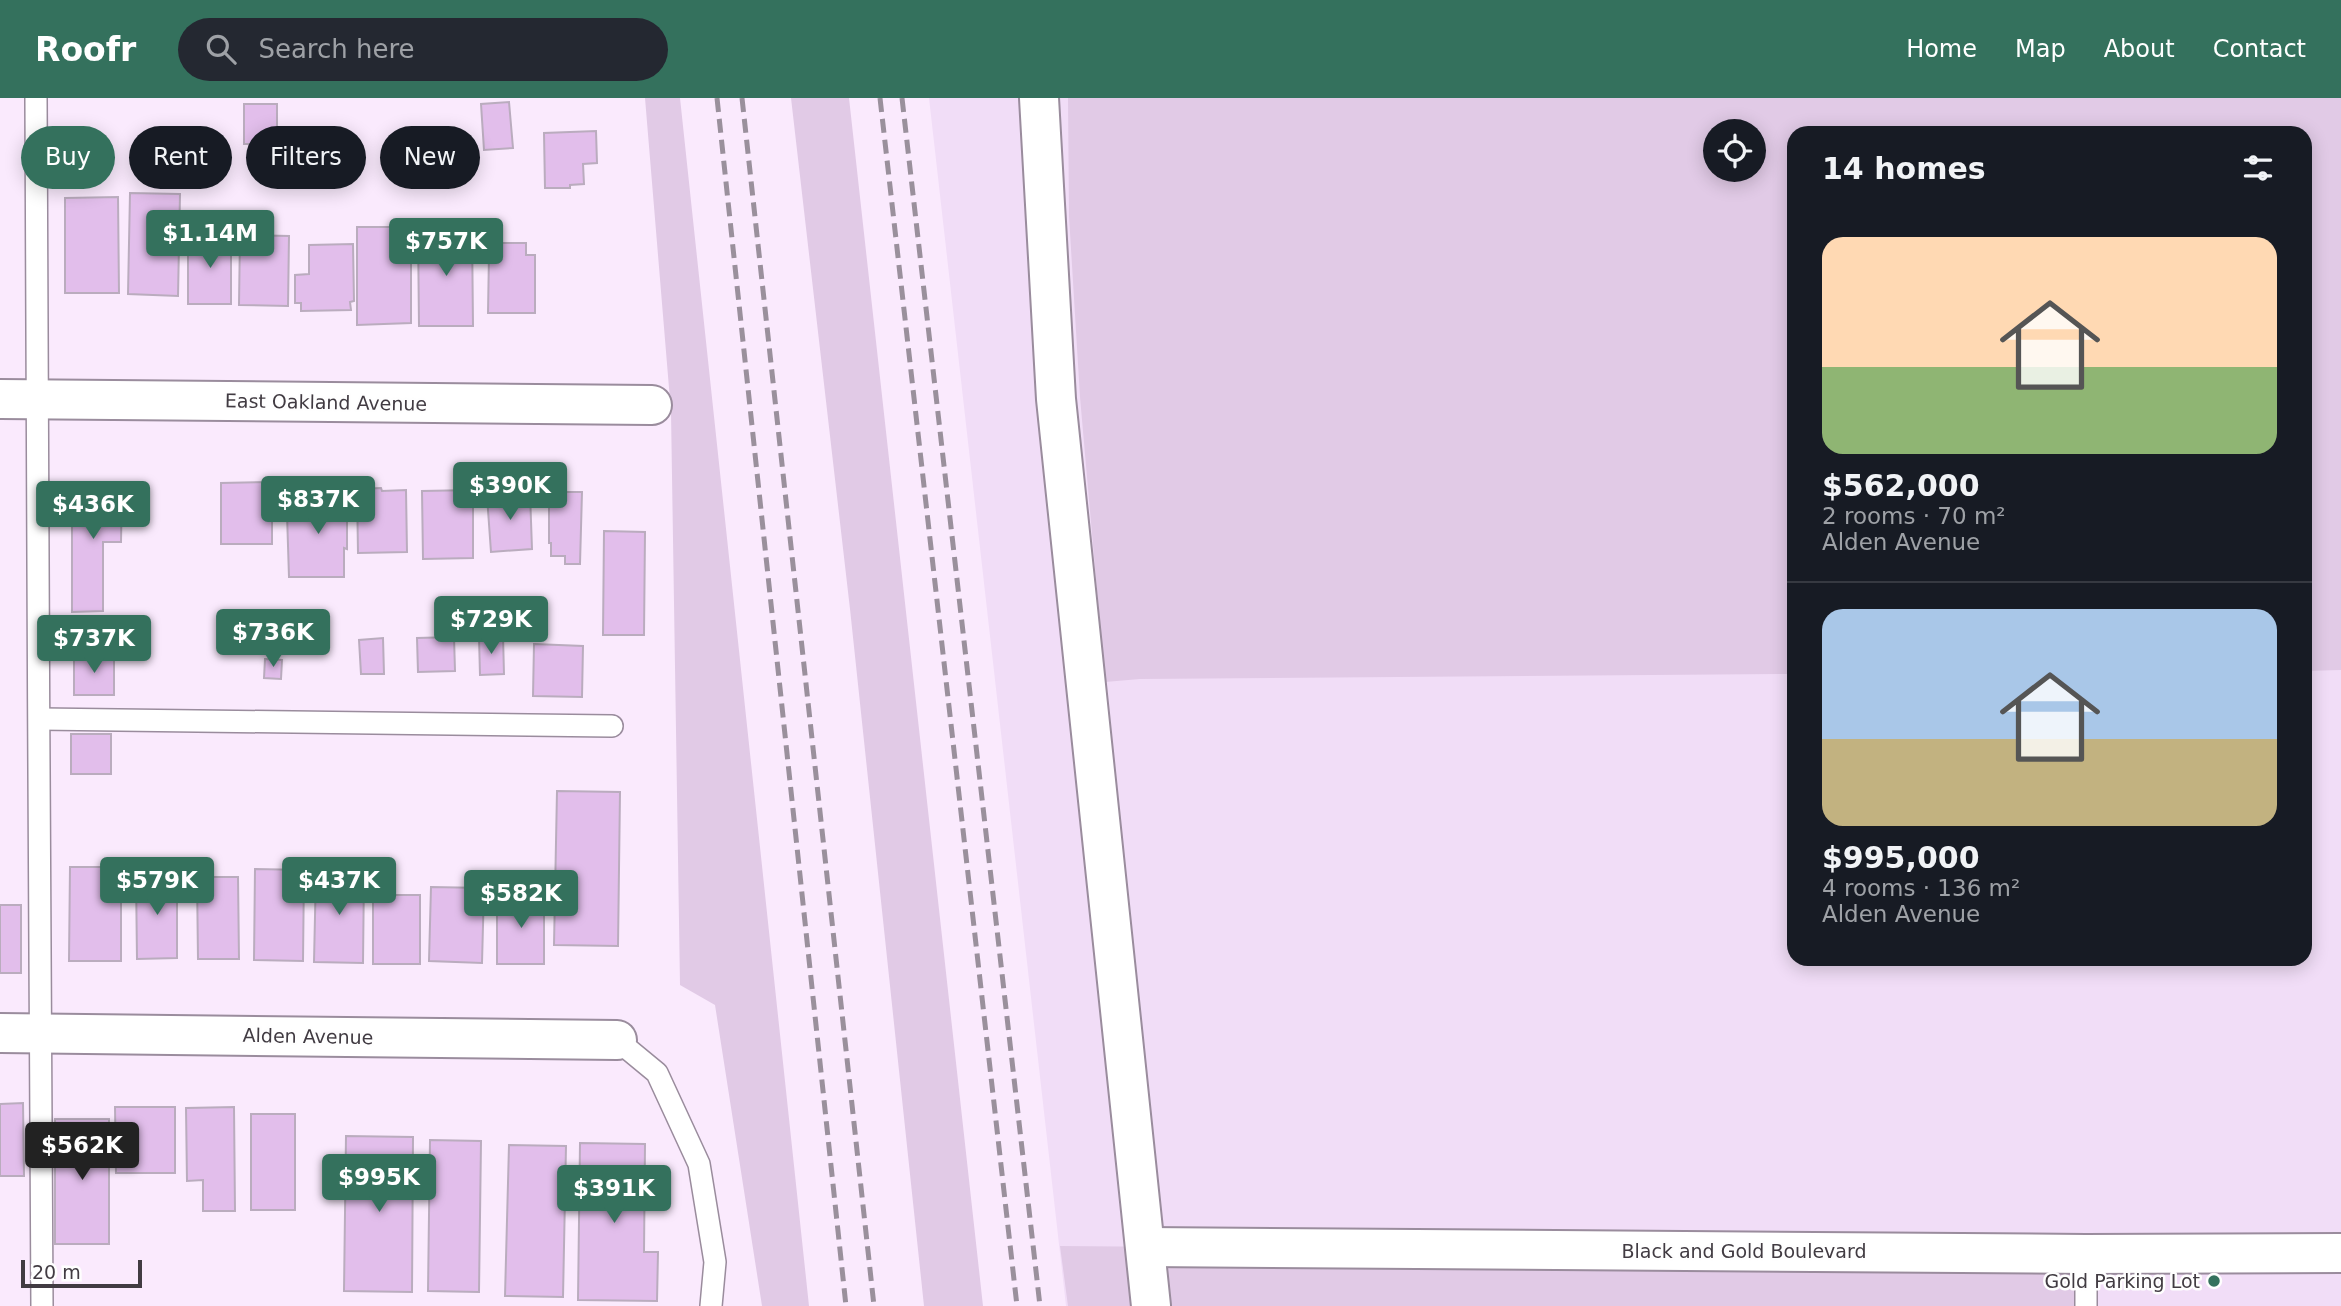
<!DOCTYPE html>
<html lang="en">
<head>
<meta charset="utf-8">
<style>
	body { margin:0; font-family:"DejaVu Sans",sans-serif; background:#242831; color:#f1f3f6; height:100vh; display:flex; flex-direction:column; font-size:26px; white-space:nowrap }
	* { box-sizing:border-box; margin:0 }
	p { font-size:23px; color:#9ea1a6 }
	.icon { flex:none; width:38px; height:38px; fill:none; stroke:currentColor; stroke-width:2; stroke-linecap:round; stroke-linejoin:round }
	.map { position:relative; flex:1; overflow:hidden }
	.panel { position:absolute; left:1787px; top:28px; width:525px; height:840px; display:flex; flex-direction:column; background:#171b24; border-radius:21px; box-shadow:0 4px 18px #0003 }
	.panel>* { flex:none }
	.guide { position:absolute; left:21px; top:28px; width:665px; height:63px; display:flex; gap:14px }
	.controls { position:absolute; left:1703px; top:21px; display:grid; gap:14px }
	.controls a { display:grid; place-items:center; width:63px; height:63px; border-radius:50%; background:#171b24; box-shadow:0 4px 18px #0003; font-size:35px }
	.scale { position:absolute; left:21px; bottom:18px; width:121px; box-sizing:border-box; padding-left:7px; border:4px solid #413b42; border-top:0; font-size:19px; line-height:24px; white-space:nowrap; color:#413b42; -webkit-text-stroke:5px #fefefe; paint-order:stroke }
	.price { position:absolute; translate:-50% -60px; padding:0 16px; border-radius:7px; background:#34715d; color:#fff; font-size:23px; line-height:46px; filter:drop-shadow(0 2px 4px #0008) }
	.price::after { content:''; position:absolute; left:50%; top:42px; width:21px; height:16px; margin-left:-10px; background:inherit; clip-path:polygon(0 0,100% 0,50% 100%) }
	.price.current { background:#222; color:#fff }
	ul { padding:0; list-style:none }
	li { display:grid; align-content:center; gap:14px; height:371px; padding:0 35px }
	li+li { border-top:2px solid #363941 }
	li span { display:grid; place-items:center; height:217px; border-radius:21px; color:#555 }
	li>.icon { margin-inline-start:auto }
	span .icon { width:126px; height:126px; fill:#fffc; stroke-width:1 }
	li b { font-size:30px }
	h2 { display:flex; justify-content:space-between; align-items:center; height:84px; padding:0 35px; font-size:30px }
	.chip { padding:0 24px; border-radius:32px; background:#171b24; box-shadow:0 4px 18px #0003; font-size:24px; line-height:63px }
	.chip.current { background:#34715d; color:#fff }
	header { display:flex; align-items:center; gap:42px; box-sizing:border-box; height:98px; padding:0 35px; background:#34715d; color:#fff }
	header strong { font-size:33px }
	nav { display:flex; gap:38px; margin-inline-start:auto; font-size:24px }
	.search { width:490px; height:63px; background:#242831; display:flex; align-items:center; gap:18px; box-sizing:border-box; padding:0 24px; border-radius:38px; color:#9ea1a6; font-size:26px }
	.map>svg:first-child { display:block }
	.built { fill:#f1ddf7; fill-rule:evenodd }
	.green { fill:#e1cae6; fill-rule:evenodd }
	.building { fill:#e2beeb; stroke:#baacbe; stroke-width:2 }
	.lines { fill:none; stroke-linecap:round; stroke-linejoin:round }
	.lane-casing { stroke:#9a8c9d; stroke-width:24 }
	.street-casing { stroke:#9a8c9d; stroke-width:42 }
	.lane { stroke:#fff; stroke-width:21 }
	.street { stroke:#fff; stroke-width:38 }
	.rail { stroke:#9a909c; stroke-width:5; stroke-dasharray:14 7; stroke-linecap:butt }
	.poi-dot { fill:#34715d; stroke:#fefefe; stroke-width:2.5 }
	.labels { text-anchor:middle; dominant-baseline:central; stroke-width:5; stroke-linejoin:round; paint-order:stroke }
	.street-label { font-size:19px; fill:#413b42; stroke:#fefefe }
	.poi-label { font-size:19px; fill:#413b42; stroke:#fefefe; text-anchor:end }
</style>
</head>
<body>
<header>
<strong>Roofr</strong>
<div class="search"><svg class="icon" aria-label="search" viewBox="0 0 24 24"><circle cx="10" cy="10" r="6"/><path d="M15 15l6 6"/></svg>Search here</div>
<nav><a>Home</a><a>Map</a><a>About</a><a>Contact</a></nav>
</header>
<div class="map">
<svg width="2341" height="1208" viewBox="0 0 2341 1208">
	<rect width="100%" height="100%" fill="#faeafd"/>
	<path class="built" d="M929,0H2341V1208H1066ZM1715,33H1754V72H1715ZM1794,35H2305V861H1794Z"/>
	<g class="green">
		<polygon points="645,0 680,0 809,1208 762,1208 715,907 680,887 671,314"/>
		<polygon points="791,0 849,0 983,1208 924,1208 850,511"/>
		<path d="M1068,0H2341V572L2305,573V35H1794V576L1140,581L1105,584L1080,299L1069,118ZM1715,33H1754V72H1715Z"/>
		<polygon points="1060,1148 2086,1156 2086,1208 1068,1208"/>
	</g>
	<g class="building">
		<polygon points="509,4 513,50 484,52 481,6"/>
		<rect x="244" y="6" width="33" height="40"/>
		<polygon points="596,33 597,65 583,66 584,86 570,87 570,90 545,90 544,35"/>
		<polygon points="130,95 180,96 178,198 128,196"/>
		<polygon points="118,99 119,195 65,195 65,100"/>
		<polygon points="357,129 411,129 411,225 357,227"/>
		<polygon points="418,131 472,131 473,228 419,228"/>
		<polygon points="240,137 289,138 288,208 239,207"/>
		<rect x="188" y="139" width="43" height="67"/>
		<polygon points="497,145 526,145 526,157 535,157 535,215 488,215 489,156 497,156"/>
		<polygon points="353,146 354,203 350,204 351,212 301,213 301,205 295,205 295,177 309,176 309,147"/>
		<polygon points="272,384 272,446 221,446 221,385"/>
		<polygon points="72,388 122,388 121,444 103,444 103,513 72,514"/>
		<polygon points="304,389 337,389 337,417 347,417 347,451 344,450 344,479 289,479 287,416 304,416"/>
		<polygon points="381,390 382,393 406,392 407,454 358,455 357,391"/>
		<polygon points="473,392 473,460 423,461 422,393"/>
		<polygon points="549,394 582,394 580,466 565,466 565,458 551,458 551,445 549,445"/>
		<polygon points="530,395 532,451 491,454 487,398"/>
		<polygon points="604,433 645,434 644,537 603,537"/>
		<polygon points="503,538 504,576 480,577 479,539"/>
		<polygon points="454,539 455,573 418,574 417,540"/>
		<polygon points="383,540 384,576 361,576 359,542"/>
		<polygon points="534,546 583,548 582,599 533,598"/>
		<polygon points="114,556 114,597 74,597 74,557"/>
		<polygon points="265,561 282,562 281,581 264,580"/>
		<rect x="71" y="636" width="40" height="40"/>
		<polygon points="557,693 620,694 618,848 554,847"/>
		<polygon points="70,769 121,769 121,863 69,863"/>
		<polygon points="255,771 304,772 303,863 254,862"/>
		<polygon points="316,773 364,774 363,865 314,864"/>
		<polygon points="177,777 177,860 137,861 136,778"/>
		<polygon points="197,779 238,779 239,861 198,861"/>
		<polygon points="431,789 484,790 482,865 429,863"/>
		<rect x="373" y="797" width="47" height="69"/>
		<polygon points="544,797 544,866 497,866 497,798"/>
		<rect x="0" y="807" width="21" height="68"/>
		<polygon points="23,1005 24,1078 0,1078 0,1006"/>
		<polygon points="115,1009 175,1009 175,1075 116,1075"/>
		<polygon points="234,1009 235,1113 203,1113 203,1082 187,1083 186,1010"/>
		<rect x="251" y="1016" width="44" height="96"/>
		<rect x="55" y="1021" width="54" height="125"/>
		<polygon points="346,1038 413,1039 412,1194 344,1193"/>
		<polygon points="430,1042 481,1043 479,1194 428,1193"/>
		<polygon points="580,1045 645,1046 644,1154 658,1154 657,1203 578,1202"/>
		<polygon points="509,1047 566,1048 563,1199 505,1198"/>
	</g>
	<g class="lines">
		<defs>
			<g id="lane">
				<path d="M36,0C35,403 42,805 42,1208"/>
				<polyline points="40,621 612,628"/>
				<polyline points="617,942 657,975 699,1066 715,1164 711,1208"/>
				<polyline points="2086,1208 2086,1156"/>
			</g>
			<g id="street">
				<polyline points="1039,0 1056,301 1151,1208"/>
				<polyline points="0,301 652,307"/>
				<polyline points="0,935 617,942"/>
				<polyline points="1146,1149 2086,1156 2341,1155"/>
			</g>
		</defs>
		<use href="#lane" class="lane-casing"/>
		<use href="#street" class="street-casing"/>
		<use href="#lane" class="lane"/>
		<use href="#street" class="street"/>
		<g class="rail">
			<polyline points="717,0 846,1208"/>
			<polyline points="742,0 874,1208"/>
			<polyline points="880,0 1017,1208"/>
			<polyline points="902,0 1040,1208"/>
		</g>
	</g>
	<circle class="poi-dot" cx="2214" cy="1183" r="7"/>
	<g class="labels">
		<g class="street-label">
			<text transform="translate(326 304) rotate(1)">East Oakland Avenue</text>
			<text transform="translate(308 938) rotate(1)">Alden Avenue</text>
			<text x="1744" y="1153">Black and Gold Boulevard</text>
		</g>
		<g class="poi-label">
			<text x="2200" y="1183">Gold Parking Lot</text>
		</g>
	</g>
</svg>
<div class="controls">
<a><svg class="icon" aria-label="locate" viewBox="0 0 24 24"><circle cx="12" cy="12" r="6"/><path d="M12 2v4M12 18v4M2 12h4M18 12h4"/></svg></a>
</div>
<div class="scale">20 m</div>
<b class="price" style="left:210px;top:172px">$1.14M</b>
<b class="price" style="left:446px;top:180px">$757K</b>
<b class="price" style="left:510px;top:424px">$390K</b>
<b class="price" style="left:318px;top:438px">$837K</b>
<b class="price" style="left:93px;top:443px">$436K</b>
<b class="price" style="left:491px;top:558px">$729K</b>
<b class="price" style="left:273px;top:571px">$736K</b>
<b class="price" style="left:94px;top:577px">$737K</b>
<b class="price" style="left:157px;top:819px">$579K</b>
<b class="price" style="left:339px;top:819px">$437K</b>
<b class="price" style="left:521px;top:832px">$582K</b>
<b class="price current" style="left:82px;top:1084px">$562K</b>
<b class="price" style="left:379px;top:1116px">$995K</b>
<b class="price" style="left:614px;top:1127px">$391K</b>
<div class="guide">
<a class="chip current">Buy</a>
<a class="chip">Rent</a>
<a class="chip">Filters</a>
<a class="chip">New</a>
</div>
<section class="panel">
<h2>14 homes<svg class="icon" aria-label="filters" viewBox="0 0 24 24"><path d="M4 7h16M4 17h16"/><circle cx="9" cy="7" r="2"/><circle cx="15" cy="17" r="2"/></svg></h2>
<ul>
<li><span style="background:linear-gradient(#ffd9b3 60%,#8fb573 0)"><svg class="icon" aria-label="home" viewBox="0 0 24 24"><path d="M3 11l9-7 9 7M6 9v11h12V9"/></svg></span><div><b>$562,000</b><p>2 rooms · 70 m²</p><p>Alden Avenue</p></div></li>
<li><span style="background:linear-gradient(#a9c7e8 60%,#c2b280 0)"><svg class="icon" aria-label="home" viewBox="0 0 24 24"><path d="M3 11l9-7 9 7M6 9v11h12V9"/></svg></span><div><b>$995,000</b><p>4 rooms · 136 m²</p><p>Alden Avenue</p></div></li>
</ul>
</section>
</div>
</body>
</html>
